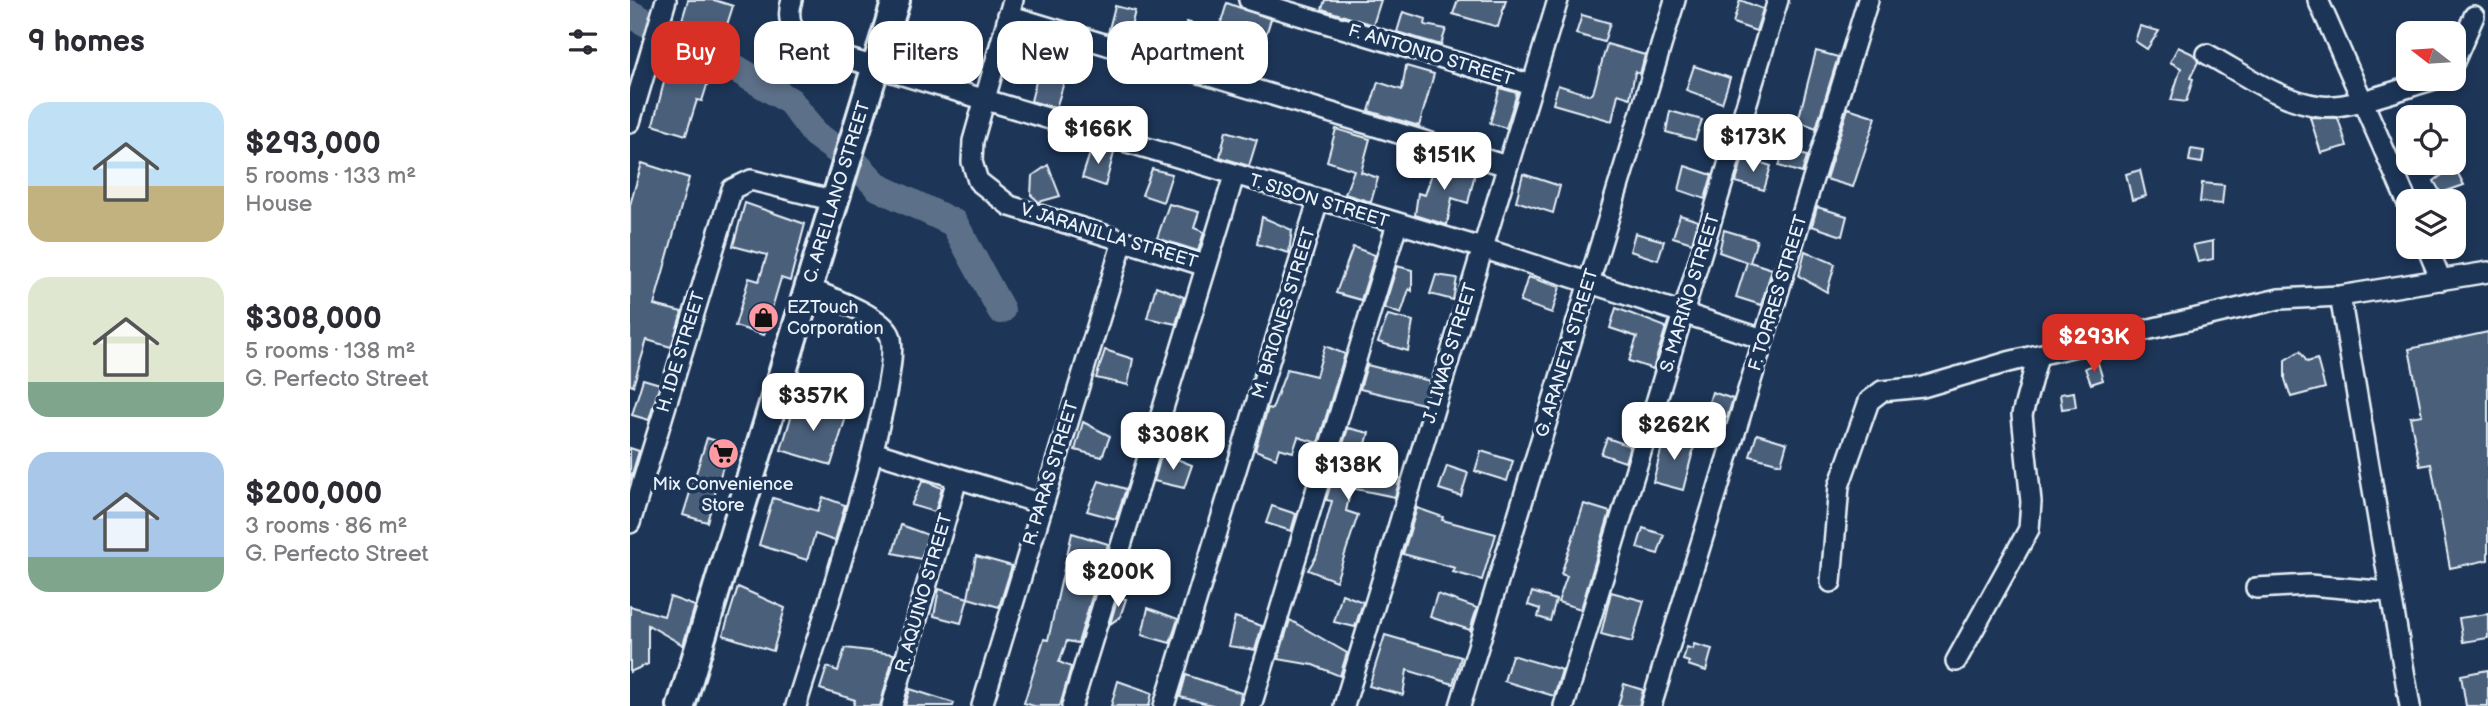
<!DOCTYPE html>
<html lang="en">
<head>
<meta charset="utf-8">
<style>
	body { margin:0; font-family:"Balsamiq Sans",sans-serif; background:#f7f7f7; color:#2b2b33; height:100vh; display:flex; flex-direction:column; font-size:26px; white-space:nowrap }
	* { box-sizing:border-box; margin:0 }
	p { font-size:23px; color:#7c7c81 }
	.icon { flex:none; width:38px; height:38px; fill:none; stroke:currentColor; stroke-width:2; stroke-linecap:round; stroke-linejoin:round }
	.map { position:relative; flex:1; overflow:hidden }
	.details { display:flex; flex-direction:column; background:#fff; width:630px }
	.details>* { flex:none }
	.guide { position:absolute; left:21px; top:21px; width:665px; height:63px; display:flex; gap:14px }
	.needle { width:46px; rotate:287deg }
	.fabs { position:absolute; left:1766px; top:21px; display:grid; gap:14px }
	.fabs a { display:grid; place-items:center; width:70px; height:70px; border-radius:14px; background:#fff; box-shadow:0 4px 10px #0003; font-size:35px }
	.price { position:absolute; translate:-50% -60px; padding:0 16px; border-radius:14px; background:#fff; color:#222; font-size:23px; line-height:46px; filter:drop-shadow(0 2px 4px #0008) }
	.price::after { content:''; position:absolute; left:50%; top:42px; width:21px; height:16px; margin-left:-10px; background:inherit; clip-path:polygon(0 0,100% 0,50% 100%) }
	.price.on { background:#d93025; color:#fff }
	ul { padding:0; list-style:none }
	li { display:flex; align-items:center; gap:21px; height:175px; padding:0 28px }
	li span { display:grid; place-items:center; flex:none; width:196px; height:140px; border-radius:21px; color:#555 }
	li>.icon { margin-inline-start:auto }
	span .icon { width:84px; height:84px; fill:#fffc; stroke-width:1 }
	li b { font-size:30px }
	h2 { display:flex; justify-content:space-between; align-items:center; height:84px; padding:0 28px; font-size:30px }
	.chip { padding:0 24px; border-radius:21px; background:#fff; box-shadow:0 4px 10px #0003; font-size:24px; line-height:63px }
	.chip.on { background:#d93025; color:#fff }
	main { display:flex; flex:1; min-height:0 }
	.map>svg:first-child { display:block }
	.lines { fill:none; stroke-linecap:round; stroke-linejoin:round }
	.river { stroke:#5d7089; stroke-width:28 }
	.building { fill:#495e7a; stroke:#e8f1f8; stroke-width:2 }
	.street-casing { stroke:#e8f1f8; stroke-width:24 }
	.secondary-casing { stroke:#e8f1f8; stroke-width:32 }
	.street { stroke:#1d3557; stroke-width:19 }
	.secondary { stroke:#1d3557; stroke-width:26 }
	.labels { text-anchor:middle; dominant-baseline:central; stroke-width:7; stroke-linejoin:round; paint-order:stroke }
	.street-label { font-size:18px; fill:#e8f1f8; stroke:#1d3557 }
	.poi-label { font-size:18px; fill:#e8f1f8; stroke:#1d3557; text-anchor:start }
</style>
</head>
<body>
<main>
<section class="details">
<h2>9 homes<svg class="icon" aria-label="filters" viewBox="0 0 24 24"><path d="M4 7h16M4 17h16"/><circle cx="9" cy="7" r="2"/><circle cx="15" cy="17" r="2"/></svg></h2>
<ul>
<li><span style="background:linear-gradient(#bfe0f5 60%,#c2b280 0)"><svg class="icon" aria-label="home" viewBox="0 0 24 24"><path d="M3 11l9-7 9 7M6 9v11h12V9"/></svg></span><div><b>$293,000</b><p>5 rooms · 133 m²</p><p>House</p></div></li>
<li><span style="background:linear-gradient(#dfe7d0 75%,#7fa58c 0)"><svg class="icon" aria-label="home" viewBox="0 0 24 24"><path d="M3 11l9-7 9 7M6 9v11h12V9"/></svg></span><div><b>$308,000</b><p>5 rooms · 138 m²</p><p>G. Perfecto Street</p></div></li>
<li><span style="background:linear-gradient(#a9c7e8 75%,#7fa58c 0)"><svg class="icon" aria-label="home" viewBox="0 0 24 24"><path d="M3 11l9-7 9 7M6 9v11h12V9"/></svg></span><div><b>$200,000</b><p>3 rooms · 86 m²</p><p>G. Perfecto Street</p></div></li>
</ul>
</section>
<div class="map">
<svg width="1858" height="706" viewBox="0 0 1858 706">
	<rect width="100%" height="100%" fill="#1d3557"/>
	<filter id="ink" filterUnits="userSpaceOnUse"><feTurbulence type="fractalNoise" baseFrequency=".0143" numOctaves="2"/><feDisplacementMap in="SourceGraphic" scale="14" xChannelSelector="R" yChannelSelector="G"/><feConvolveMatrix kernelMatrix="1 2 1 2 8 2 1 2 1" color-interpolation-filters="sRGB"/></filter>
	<g filter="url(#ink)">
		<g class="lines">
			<g class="river">
				<polyline points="0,14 19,24"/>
				<polyline points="34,32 85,56 160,101 185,134 215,156"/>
				<polyline points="222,160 248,187 324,223 371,310"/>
			</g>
		</g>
		<g class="building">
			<polygon points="58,0 84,0 103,6 94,34 52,20"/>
			<polygon points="695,0 751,0 743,25 692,9"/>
			<polygon points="828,0 876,0 868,27 823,14"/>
			<polygon points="1110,0 1133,9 1126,31 1103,23"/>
			<polygon points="597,3 641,19 631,50 587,35"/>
			<polygon points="485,6 505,11 498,38 478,33"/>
			<polygon points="773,12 796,19 795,25 816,29 811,45 767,32"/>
			<polygon points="952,15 980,23 974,42 946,34"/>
			<polygon points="557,22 583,30 575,62 547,53"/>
			<polygon points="1510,26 1529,31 1517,49 1505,41"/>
			<polygon points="392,39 421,47 414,71 436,76 426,108 401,101 409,69 384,62"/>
			<polygon points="977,44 1015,55 1010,74 1005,72 1000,98 988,94 982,121 923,104 928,85 959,95 963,93"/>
			<polygon points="43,47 85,60 72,101 67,100 56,135 23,125"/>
			<polygon points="1548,47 1565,55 1568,62 1560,78 1563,79 1556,102 1541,100 1551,68 1540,62"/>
			<polygon points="1186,51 1208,57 1186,128 1168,121"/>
			<polygon points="776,66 804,74 789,126 739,111 748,82 772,90"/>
			<polygon points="1064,66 1100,78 1092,103 1056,90"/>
			<polygon points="870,88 887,93 876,128 860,123"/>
			<polygon points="1218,108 1246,117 1223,187 1196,179"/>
			<polygon points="1040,111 1072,120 1065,140 1036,132"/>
			<polygon points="1680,117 1708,118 1717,146 1691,153"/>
			<polygon points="706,129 740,139 731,172 748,178 741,202 715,194 724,170 697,161"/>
			<polygon points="596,131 627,140 619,166 590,157"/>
			<polygon points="462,147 484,153 475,186 452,178"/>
			<polygon points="1154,149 1177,156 1172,173 1149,166"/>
			<polygon points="1561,149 1574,151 1572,163 1559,161"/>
			<polygon points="1113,157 1141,166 1134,190 1106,182"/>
			<polygon points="806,161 845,173 838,203 822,198 817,225 785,215 788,193 795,195"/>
			<polygon points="12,163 59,178 24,305 52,312 41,347 17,340 3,386 0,385 0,205"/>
			<polygon points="418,165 430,196 409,202 401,195 402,176"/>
			<polygon points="1055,166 1082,175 1075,199 1049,190"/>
			<polygon points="1824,166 1834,185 1811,193 1804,181"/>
			<polygon points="522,169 542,174 533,202 512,195"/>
			<polygon points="1510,170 1516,196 1502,200 1496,174"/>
			<polygon points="893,174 930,186 923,213 886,201"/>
			<polygon points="1572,183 1594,185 1592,204 1570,202"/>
			<polygon points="115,203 175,224 160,281 151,278 134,335 105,326 119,278 129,281 137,255 103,246"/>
			<polygon points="539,204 569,212 564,228 574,232 568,251 527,238"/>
			<polygon points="1187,207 1217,216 1212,236 1182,226"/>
			<polygon points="1050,215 1068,221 1062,243 1043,237"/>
			<polygon points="632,217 662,230 659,253 627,244"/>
			<polygon points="1094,230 1127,240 1120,262 1142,269 1131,305 1106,297 1117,262 1089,252"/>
			<polygon points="1005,233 1034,241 1028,260 1000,251"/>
			<polygon points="1583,241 1583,259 1568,262 1563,245"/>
			<polygon points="723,247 745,255 731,300 706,293"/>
			<polygon points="1175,251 1205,264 1197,292 1169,276"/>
			<polygon points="767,266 782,270 782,291 779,289 771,314 754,308"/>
			<polygon points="806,275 827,278 823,300 800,294"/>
			<polygon points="898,277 930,287 922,313 890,302"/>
			<polygon points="526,286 554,297 546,324 517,318"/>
			<polygon points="986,308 1036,327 1023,369 999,361 1007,337 980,328"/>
			<polygon points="758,315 783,321 778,351 748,342"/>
			<polygon points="1858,332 1858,560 1820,568 1801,464 1790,466 1780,417 1792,415 1779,349"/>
			<polygon points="695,346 715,354 688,443 668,437 663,452 649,448 646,458 625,450 638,408 642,409 657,369 686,376"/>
			<polygon points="475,350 503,359 498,385 466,378"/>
			<polygon points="1670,351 1677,362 1687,359 1695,388 1661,397 1655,379 1655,360"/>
			<polygon points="1468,363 1473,380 1461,384 1455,368"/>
			<polygon points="737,365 800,381 793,404 730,389"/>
			<polygon points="13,379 30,384 19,420 2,415"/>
			<polygon points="1082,392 1103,399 1097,418 1076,412"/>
			<polygon points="1444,392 1446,407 1432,409 1430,394"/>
			<polygon points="166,401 216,417 201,465 151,450"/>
			<polygon points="453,422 480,436 472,457 445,450"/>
			<polygon points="718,428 739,433 730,465 770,478 765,497 721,488 716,511 728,515 706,581 678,570 687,555 702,501 696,500"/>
			<polygon points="1127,434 1157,443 1151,464 1120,456"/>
			<polygon points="1035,435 1065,443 1053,490 1023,482"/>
			<polygon points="77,438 99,445 77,522 53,515"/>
			<polygon points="977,438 1000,446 995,462 971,454"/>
			<polygon points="0,448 9,451 0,481"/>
			<polygon points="851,451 883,461 877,481 845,471"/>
			<polygon points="532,453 562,465 554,488 524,481"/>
			<polygon points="817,466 838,473 831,496 809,489"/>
			<polygon points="293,480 312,488 305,512 281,505"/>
			<polygon points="469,481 496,489 486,519 457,511"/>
			<polygon points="193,497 215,505 205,541 185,534 177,560 129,545 143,498 188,511"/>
			<polygon points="954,504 980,512 951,609 928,602 937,576 931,574"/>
			<polygon points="642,506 666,514 661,531 636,523"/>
			<polygon points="787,508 813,517 812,520 866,534 852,580 823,572 825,568 773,554"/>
			<polygon points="271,525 298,535 291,559 263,553"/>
			<polygon points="1013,528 1034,535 1028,554 1007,548"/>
			<polygon points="442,533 478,544 448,643 437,641 429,662 441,667 430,706 404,706 394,703 414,639 418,640"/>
			<polygon points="346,556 382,566 369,607 338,598"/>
			<polygon points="108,587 155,608 143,651 93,635"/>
			<polygon points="309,589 338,598 331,623 304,616"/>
			<polygon points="902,592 926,600 920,621 908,617 910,609 898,605"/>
			<polygon points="981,592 1014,601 1002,642 971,634"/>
			<polygon points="712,594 733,602 725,627 704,622"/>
			<polygon points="807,594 847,608 840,630 800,617"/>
			<polygon points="40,597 65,606 53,645 18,625 18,664 0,672 0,606 34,616"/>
			<polygon points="488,597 496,599 490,617 480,624"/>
			<polygon points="518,608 548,619 540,643 512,635"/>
			<polygon points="1858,614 1858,638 1833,642 1829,618"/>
			<polygon points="605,617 632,626 625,650 598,646"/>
			<polygon points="660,620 717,653 710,676 683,665 648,659"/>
			<polygon points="755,635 831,657 823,684 777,670 773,695 739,686"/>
			<polygon points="1064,644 1082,649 1076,671 1058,665 1059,662 1053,660 1057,647 1063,649"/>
			<polygon points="215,648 264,654 250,706 223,706 225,700 190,689 197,667 208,671"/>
			<polygon points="882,655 932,670 924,696 874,681"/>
			<polygon points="1858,670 1858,706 1836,706 1831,675"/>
			<polygon points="556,675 611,693 609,706 586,706 550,697"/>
			<polygon points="488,681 522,693 519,706 481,706"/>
			<polygon points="994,684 1013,690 1009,706 988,706"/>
			<polygon points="280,689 324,703 323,706 275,706"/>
		</g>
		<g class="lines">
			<defs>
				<g id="street">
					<path d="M162,0C155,21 164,36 182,48L852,248L1133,339"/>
					<polyline points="383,0 343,141 342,162 348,181 380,206 576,266"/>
					<polyline points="619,0 902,85"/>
					<polyline points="1688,0 1778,204"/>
					<polyline points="378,15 877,166"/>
					<path d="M1577,54C1612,73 1649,101 1690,106C1718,110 1776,87 1805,79"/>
					<polyline points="1824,62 1844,16"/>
					<polyline points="0,122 36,0"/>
					<polyline points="1797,247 1811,280"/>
					<polyline points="1710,296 1780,706"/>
					<polyline points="243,452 412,504"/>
					<polyline points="0,523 102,189 121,180 205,201"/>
					<polyline points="1201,582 1209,486 1239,401 1252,391 1293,387 1378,362 1649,299 1710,296 1858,272"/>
					<polyline points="1626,588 1679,585 1760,592"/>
					<polyline points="1326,661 1399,529 1401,502 1392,415 1408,356"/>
					<path d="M166,706C183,650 276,373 260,335C251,315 199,297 178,288"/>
					<polyline points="262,706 327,479"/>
					<polyline points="352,706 493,241"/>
					<polyline points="442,706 604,176"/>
					<polyline points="534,706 688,201"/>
					<polyline points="621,706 767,224"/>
					<polyline points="714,706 928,0"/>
					<polyline points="830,706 1045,0"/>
					<polyline points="934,706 1148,0"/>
					<polyline points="1021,706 1238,0"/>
				</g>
				<polyline id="secondary" points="51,706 266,0"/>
			</defs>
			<use href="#street" class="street-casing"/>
			<use href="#secondary" class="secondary-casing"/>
			<use href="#street" class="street"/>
			<use href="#secondary" class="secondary"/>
		</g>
	</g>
	<defs>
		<symbol id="shop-disc" viewBox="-11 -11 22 22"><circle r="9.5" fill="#ff9aa2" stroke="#1d3557"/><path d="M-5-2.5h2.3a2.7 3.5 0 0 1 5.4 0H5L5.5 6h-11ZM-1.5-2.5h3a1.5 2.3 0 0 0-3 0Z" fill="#111"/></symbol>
		<symbol id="supermarket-disc" viewBox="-11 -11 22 22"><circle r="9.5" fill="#ff9aa2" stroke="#1d3557"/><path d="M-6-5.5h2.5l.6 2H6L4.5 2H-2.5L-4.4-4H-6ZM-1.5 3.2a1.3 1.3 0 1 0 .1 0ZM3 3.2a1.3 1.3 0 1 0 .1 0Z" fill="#111"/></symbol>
	</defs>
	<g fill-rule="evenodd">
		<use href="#shop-disc" x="116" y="300" width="35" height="35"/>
		<use href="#supermarket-disc" x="76" y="436" width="35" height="35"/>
	</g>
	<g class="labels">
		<g class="street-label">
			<text transform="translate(801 55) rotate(17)">F. ANTONIO STREET</text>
			<text transform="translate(207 192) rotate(-73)">C. ARELLANO STREET</text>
			<text transform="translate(689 201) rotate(17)">T. SISON STREET</text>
			<text transform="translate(479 236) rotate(17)">V. JARANILLA STREET</text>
			<text transform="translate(1060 293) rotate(-73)">S. MARIÑO STREET</text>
			<text transform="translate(1148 293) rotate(-73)">F. TORRES STREET</text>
			<text transform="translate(654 313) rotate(-73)">M. BRIONES STREET</text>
			<text transform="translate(51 352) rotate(-73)">H. IDE STREET</text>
			<text transform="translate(820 353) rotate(-73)">J. LIWAG STREET</text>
			<text transform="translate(937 353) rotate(-73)">G. ARANETA STREET</text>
			<text transform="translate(421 473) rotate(-73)">R. PARAS STREET</text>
			<text transform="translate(294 593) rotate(-74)">R. AQUINO STREET</text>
		</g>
		<g class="poi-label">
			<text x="157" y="307">EZTouch<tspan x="157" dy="21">Corporation</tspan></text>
			<text x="93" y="484" text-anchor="middle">Mix Convenience<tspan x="93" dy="21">Store</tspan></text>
		</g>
	</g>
</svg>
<div class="fabs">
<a><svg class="needle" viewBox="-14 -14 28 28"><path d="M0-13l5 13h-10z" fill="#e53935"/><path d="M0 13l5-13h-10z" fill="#7c7c81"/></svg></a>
<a><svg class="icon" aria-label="locate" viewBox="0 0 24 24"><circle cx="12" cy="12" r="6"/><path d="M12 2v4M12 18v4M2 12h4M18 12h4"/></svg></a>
<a><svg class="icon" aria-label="layers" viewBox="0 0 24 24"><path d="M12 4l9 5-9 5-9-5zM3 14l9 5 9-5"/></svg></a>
</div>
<b class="price" style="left:468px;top:166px">$166K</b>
<b class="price" style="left:1123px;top:174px">$173K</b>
<b class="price" style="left:814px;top:192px">$151K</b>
<b class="price on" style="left:1464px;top:374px">$293K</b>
<b class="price" style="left:183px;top:433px">$357K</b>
<b class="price" style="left:1044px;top:462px">$262K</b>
<b class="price" style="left:543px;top:472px">$308K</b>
<b class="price" style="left:718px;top:502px">$138K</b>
<b class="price" style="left:488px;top:609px">$200K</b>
<div class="guide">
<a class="chip on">Buy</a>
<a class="chip">Rent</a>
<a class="chip">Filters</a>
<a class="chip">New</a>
<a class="chip">Apartment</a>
</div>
</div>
</main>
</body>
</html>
